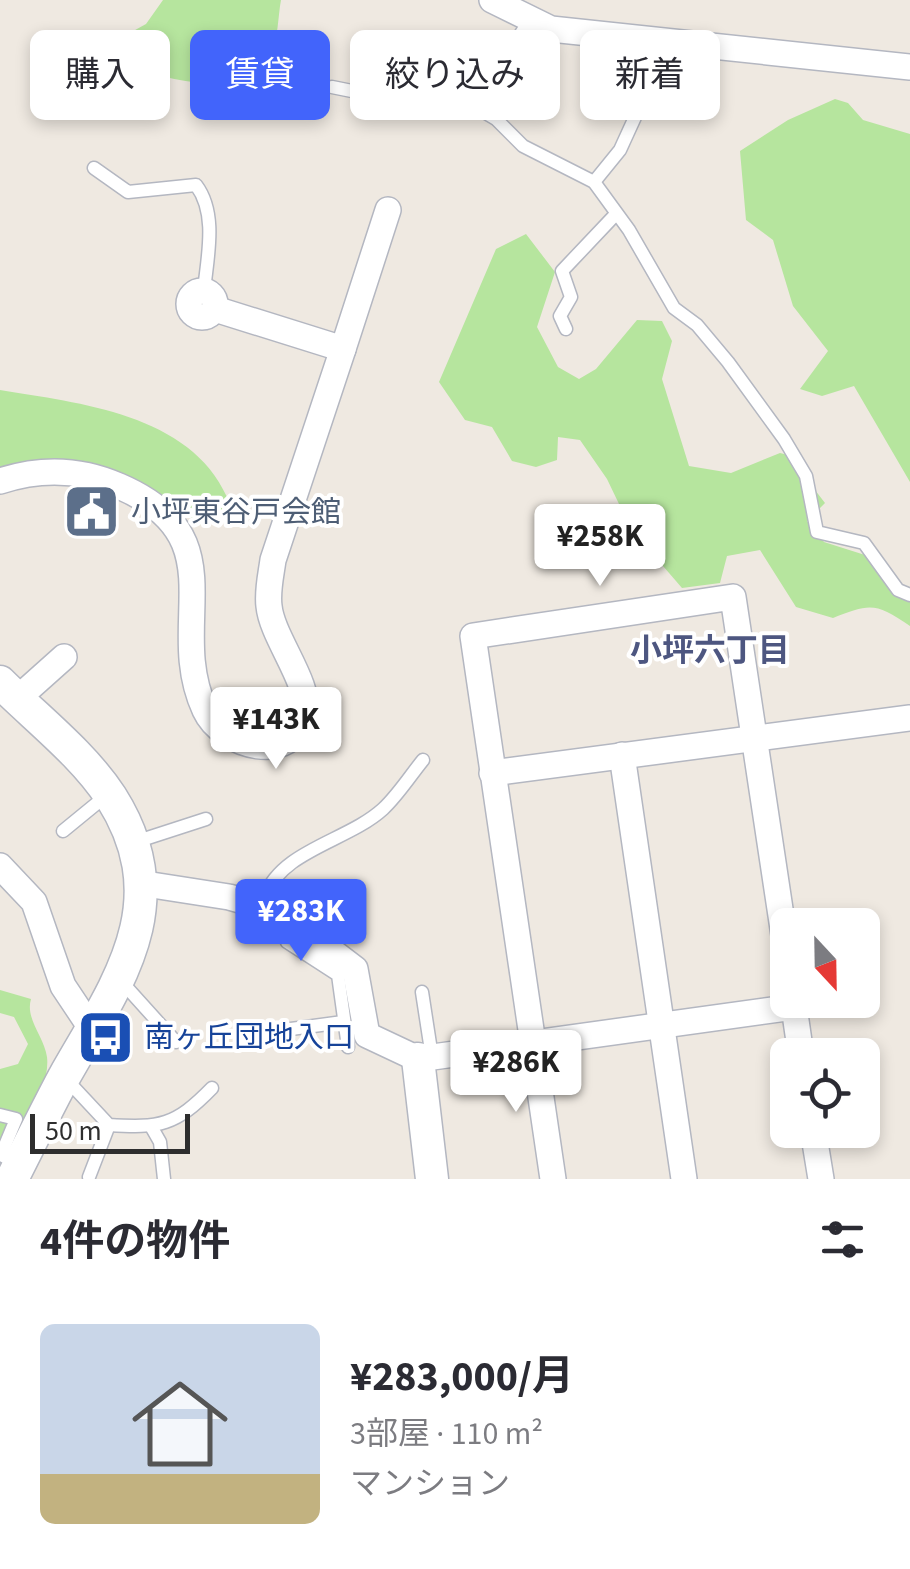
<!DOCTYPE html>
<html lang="ja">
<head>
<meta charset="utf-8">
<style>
	body { margin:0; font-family:"Source Sans 3","Noto Sans JP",sans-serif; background:#f2f2f3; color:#2b2b33; height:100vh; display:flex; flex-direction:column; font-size:38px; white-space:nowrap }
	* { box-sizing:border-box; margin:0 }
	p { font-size:32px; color:#7c7c81 }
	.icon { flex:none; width:55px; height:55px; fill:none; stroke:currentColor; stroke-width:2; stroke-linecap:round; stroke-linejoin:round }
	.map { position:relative; height:1179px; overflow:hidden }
	.sheet { display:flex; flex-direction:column; background:#fff; flex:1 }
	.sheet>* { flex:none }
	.hud { position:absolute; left:30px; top:30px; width:850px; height:90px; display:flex; gap:20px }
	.needle { width:65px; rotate:158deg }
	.tools { position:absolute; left:770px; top:908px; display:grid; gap:20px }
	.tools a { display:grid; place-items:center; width:110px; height:110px; border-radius:15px; background:#fff; box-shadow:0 5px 15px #0003; font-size:50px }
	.scale { position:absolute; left:30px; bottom:25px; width:160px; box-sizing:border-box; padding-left:10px; border:5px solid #2e2e2e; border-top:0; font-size:28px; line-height:35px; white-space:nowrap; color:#2e2e2e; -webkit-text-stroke:8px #fff; paint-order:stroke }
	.price { position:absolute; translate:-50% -85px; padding:0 22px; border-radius:10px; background:#fff; color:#222; font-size:32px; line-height:65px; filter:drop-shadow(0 2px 5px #0008) }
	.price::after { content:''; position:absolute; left:50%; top:60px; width:30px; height:22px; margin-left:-15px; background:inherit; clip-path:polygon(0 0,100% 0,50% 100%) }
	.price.current { background:#4264fb; color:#fff }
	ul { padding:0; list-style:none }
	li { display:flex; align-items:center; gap:30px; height:250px; padding:0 40px }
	li span { display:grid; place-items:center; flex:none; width:280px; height:200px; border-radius:15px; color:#555 }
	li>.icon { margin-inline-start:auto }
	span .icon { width:120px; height:120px; fill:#fffc; stroke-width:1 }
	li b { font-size:42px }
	h2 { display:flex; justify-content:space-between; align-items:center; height:120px; padding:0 40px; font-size:42px }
	.tag { padding:0 35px; border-radius:15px; background:#fff; box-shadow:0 5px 15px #0003; font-size:35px; line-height:90px }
	.tag.current { background:#4264fb; color:#fff }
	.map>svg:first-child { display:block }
	.green { fill:#b6e59e }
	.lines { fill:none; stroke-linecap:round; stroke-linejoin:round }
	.service-casing { stroke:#b4b7c1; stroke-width:15 }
	.minor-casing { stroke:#b4b7c1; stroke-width:28 }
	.tertiary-casing { stroke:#b4b7c1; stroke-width:35 }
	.service { stroke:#fff; stroke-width:12 }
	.minor { stroke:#fff; stroke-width:25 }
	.tertiary { stroke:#fff; stroke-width:32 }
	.labels { text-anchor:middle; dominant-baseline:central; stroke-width:8; stroke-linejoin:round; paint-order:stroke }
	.service-label { font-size:30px; fill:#4e5e75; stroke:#fff; text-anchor:start }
	.transit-label { font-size:30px; fill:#164399; stroke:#fff; text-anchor:start }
	.neighbourhood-label { font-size:32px; font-weight:bold; fill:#4d5680; stroke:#fff }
</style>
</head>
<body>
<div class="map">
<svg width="910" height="1179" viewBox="0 0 910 1179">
	<rect width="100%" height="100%" fill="#efe9e1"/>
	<g class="green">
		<path d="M163,0H281C278,16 278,40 271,55C247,103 168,78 131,68L117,40L146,24Z"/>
		<polygon points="835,99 848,103 863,120 910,134 910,482 854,386 822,396 800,389 828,351 793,306 773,240 746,220 740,151 788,120"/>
		<path d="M526,234L555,272L537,327L558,367L579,379L596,369L637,320L662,321L672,341L662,379L689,466L731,473L780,453L788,455L825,503L807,521L824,542L865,555L893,593L910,596V626C876,603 871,603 833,618L796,607L760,550L727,556L720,583L682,588L631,529L607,479L580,440L558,437L557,460L536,467L512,461L492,427L465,420L439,382L496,249Z"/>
		<path d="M0,390C79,403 190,414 227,497L217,521L204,527L170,502L60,465L0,468Z"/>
		<path d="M0,990L31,999C25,1019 44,1036 47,1057C51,1091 16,1136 0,1164V1069L18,1064L28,1044L14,1017L0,1013Z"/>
	</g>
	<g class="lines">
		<defs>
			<g id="service">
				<polyline points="332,87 436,108 474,106 496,119 523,146 594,182 629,230 674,308 697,325 728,362 784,439 806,476 817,532 864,543 898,590 910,595"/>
				<polyline points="474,106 529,21"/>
				<path d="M94,168L128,192L196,185C218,214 207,258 204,291"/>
				<polyline points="594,182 620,150 636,115"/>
				<polyline points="566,329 560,316 571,297 562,271 615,215"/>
				<polyline points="63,831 107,795"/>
				<polyline points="132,843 206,819"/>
				<polyline points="121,981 176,1042"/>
				<polyline points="422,992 432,1057"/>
				<polyline points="276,1031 343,1022"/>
				<path d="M348,1047L338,975L287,942L265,896C282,850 348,841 383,809C398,795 410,776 423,760"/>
				<path d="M66,1079L109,1125C160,1128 175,1126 212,1088"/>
				<polyline points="0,1115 16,1119 1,1155 16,1163"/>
				<polyline points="152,1128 160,1142 164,1179"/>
				<polyline points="89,1177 109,1125"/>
			</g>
			<g id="minor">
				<polyline points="492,0 551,29 910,67"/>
				<circle cx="202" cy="304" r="13"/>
				<polyline points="215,309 343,349 388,210"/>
				<path d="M0,481C40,468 81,469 119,486C240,538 164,622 205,710C222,747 294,767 305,714C311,683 272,638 269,606C267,591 271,575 273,560L343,349"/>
				<polyline points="17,699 64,657"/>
				<polyline points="622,755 684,1179"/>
				<polyline points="492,773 910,718"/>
				<polyline points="0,866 34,902 63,986 93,1031"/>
				<polyline points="139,883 229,897 279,911 355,969 367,1035 418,1059 794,1007"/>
				<polyline points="793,1000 801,1055"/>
				<polyline points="813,1130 821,1179"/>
				<polyline points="553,1179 473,636 733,597 788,962"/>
			</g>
			<g id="tertiary">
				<path d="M0,682C36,718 83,754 111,797C179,904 116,985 64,1077C46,1111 29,1145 12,1179"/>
				<polyline points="418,1059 432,1179"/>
			</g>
		</defs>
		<use href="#service" class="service-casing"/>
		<use href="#minor" class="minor-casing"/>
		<use href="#tertiary" class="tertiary-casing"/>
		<use href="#service" class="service"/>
		<use href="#minor" class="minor"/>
		<use href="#tertiary" class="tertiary"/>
	</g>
	<defs>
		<symbol id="civic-square" viewBox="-11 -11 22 22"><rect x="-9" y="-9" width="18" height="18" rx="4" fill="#5c6f8a" stroke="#fff"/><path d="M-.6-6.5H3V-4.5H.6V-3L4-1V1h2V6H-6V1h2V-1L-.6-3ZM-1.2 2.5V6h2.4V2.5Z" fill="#fff"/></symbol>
		<symbol id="bus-square" viewBox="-11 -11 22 22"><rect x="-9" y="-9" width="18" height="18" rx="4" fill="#1a4fb4" stroke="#fff"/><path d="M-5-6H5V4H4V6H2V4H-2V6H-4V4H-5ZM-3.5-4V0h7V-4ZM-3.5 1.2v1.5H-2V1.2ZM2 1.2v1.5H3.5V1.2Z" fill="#fff"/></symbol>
	</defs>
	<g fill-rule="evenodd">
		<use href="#civic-square" x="60" y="480" width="63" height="63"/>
		<use href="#bus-square" x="74" y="1006" width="63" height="63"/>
	</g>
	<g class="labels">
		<g class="service-label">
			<text x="131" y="512">小坪東谷戸会館</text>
		</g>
		<g class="transit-label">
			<text x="144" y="1037">南ヶ丘団地入口</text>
		</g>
		<g class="neighbourhood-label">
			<text x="710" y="651">小坪六丁目</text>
		</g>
	</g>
</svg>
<div class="tools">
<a><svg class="needle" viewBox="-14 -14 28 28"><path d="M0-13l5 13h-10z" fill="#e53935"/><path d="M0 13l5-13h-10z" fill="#7c7c81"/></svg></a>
<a><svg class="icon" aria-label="locate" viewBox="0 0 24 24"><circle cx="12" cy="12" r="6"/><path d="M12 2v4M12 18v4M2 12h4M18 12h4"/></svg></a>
</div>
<div class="scale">50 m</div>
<b class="price" style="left:600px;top:589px">¥258K</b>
<b class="price" style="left:276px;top:772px">¥143K</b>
<b class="price current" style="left:301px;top:964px">¥283K</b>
<b class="price" style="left:516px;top:1115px">¥286K</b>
<div class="hud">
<a class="tag">購入</a>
<a class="tag current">賃貸</a>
<a class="tag">絞り込み</a>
<a class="tag">新着</a>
</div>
</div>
<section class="sheet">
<h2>4件の物件<svg class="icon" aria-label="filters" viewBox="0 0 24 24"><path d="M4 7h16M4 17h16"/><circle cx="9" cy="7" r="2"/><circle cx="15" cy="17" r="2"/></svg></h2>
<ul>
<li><span style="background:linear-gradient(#c9d6e8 75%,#c2b280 0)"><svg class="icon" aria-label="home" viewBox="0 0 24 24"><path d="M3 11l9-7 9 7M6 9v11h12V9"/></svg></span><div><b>¥283,000/月</b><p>3部屋 · 110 m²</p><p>マンション</p></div></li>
</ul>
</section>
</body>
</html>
